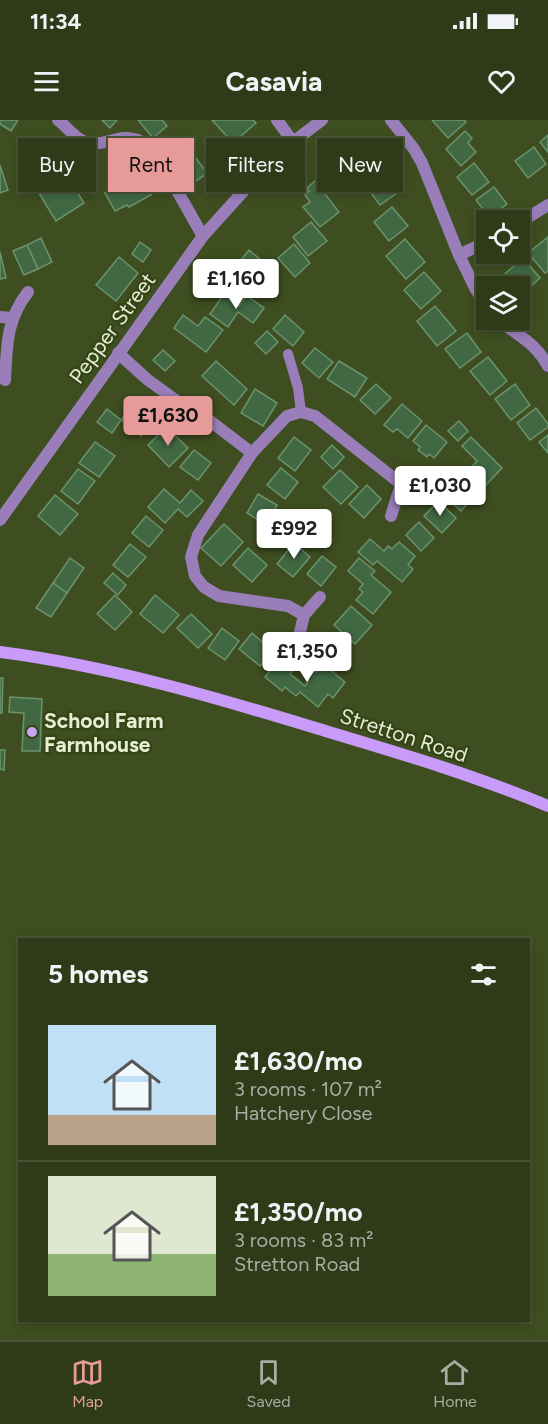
<!DOCTYPE html>
<html lang="en">
<head>
<meta charset="utf-8">
<style>
	body { margin:0; font-family:Figtree,sans-serif; background:#364121; color:#f1f3f6; height:100vh; display:flex; flex-direction:column; font-size:22px; white-space:nowrap }
	* { box-sizing:border-box; margin:0 }
	p { font-size:20px; color:#a7ada2 }
	.icon { flex:none; width:33px; height:33px; fill:none; stroke:currentColor; stroke-width:2; stroke-linecap:round; stroke-linejoin:round }
	.map { position:relative; flex:1; overflow:hidden }
	.sheet { position:absolute; left:18px; top:818px; width:512px; height:384px; display:flex; flex-direction:column; background:#2e3a18; border-radius:0px; box-shadow:0 3px 9px #0003,0 0 0 2px #495437 }
	.sheet>* { flex:none }
	.hud { position:absolute; left:18px; top:18px; width:513px; height:54px; display:flex; gap:12px }
	.buttons { position:absolute; left:476px; top:90px; display:grid; gap:12px }
	.buttons a { display:grid; place-items:center; width:54px; height:54px; border-radius:0px; background:#2e3a18; box-shadow:0 3px 9px #0003,0 0 0 2px #495437; font-size:30px }
	.price { position:absolute; translate:-50% -51px; padding:0 14px; border-radius:6px; background:#fff; color:#222; font-size:20px; line-height:39px; filter:drop-shadow(0 2px 3px #0008) }
	.price::after { content:''; position:absolute; left:50%; top:36px; width:18px; height:14px; margin-left:-9px; background:inherit; clip-path:polygon(0 0,100% 0,50% 100%) }
	.price.active { background:#e69b98; color:#111 }
	ul { padding:0; list-style:none }
	li { display:flex; align-items:center; gap:18px; height:150px; padding:0 30px }
	li+li { border-top:2px solid #495437 }
	li span { display:grid; place-items:center; flex:none; width:168px; height:120px; border-radius:0px; color:#555 }
	li>.icon { margin-inline-start:auto }
	span .icon { width:72px; height:72px; fill:#fffc; stroke-width:1 }
	li b { font-size:26px }
	h2 { display:flex; justify-content:space-between; align-items:center; height:72px; padding:0 30px; font-size:26px }
	.pill { padding:0 21px; border-radius:0px; background:#2e3a18; box-shadow:0 3px 9px #0003,0 0 0 2px #495437; font-size:21px; line-height:54px }
	.pill.active { background:#e69b98; color:#111 }
	.status { display:flex; justify-content:space-between; align-items:center; height:42px; padding:0 30px; background:#2e3a18; direction:ltr }
	.status svg { height:16px; fill:currentColor }
	header { display:flex; justify-content:space-between; align-items:center; height:78px; padding:0 30px; background:#2e3a18; font-size:27px; font-weight:700 }
	.dock { display:flex; justify-content:space-around; align-items:center; height:84px; border-top:2px solid #495437; background:#2e3a18; font-size:16px; color:#a7ada2 }
	.dock a { display:grid; justify-items:center; gap:3px }
	.dock .active { color:#e69b98 }
	.map>svg:first-child { display:block }
	.building { fill:#416843; stroke:#6b936c; stroke-width:1.5 }
	.lines { fill:none; stroke-linecap:round; stroke-linejoin:round }
	.lane { stroke:#9a7eb9; stroke-width:10 }
	.street { stroke:#9a7eb9; stroke-width:12 }
	.secondary { stroke:#c89bf9; stroke-width:12 }
	.poi-dot { fill:#c8a6ef; stroke:#344415; stroke-width:2 }
	.labels { text-anchor:middle; dominant-baseline:central; stroke-width:4.5; stroke-linejoin:round; paint-order:stroke }
	.street-label { font-size:21px; fill:#e3eed4; stroke:#344415 }
	.poi-label { font-size:21px; font-weight:bold; fill:#e3eed4; stroke:#344415; text-anchor:start }
</style>
</head>
<body>
<div class="status"><b>11:34</b><svg viewBox="0 0 49 12"><path d="M0 12V9h3v3zM5 12V6h3v6zM10 12V3h3v9zM15 12V0h3v12zM26 1h20v11H26zM47 4h2v5h-2z"/></svg></div>
<header><svg class="icon" aria-label="menu" viewBox="0 0 24 24"><path d="M4 6h16M4 12h16M4 18h16"/></svg>Casavia<svg class="icon" aria-label="heart" viewBox="0 0 24 24"><path d="M12 20l-8-8c-3-5 5-10 8-4 3-6 11-1 8 4z"/></svg></header>
<div class="map">
<svg width="548" height="1220" viewBox="0 0 548 1220">
	<rect width="100%" height="100%" fill="#3e4e20"/>
	<g class="building">
		<polygon points="0,0 18,0 11,11 0,4"/>
		<polygon points="102,0 117,0 110,8"/>
		<polygon points="138,0 162,0 167,6 153,18"/>
		<polygon points="212,0 253,0 256,3 233,23"/>
		<polygon points="432,0 464,0 466,2 448,18"/>
		<polygon points="465,11 472,18 468,23 476,32 461,46 446,29"/>
		<polygon points="548,15 548,32 540,22"/>
		<polygon points="186,25 207,53 188,67 168,39"/>
		<polygon points="359,26 381,48 364,64 342,42"/>
		<polygon points="534,27 546,44 528,58 515,41"/>
		<polygon points="129,36 151,75 129,87 127,85 115,91 105,73 124,63 113,44"/>
		<polygon points="474,43 489,62 472,75 457,57"/>
		<polygon points="0,45 8,70 0,73"/>
		<polygon points="45,53 59,74 73,65 84,83 56,101 34,65 38,63 36,59"/>
		<polygon points="384,55 397,73 380,85 367,68"/>
		<polygon points="315,61 339,92 320,107 303,87 310,82 305,75 309,71 307,68"/>
		<polygon points="494,67 507,84 489,97 476,80"/>
		<polygon points="392,87 408,106 389,121 374,102"/>
		<polygon points="311,102 327,121 308,136 293,117"/>
		<polygon points="548,117 548,151 545,153 528,133"/>
		<polygon points="41,118 52,142 38,149 27,125"/>
		<polygon points="405,119 425,142 406,159 386,136"/>
		<polygon points="140,122 151,130 143,142 132,134"/>
		<polygon points="294,124 310,143 295,157 278,138"/>
		<polygon points="27,125 38,149 24,155 13,131"/>
		<polygon points="249,130 274,151 253,176 235,161 242,151 236,146"/>
		<polygon points="0,132 6,158 0,159"/>
		<polygon points="119,137 138,153 116,181 96,165"/>
		<polygon points="523,138 540,158 519,177 519,166 506,166 499,159"/>
		<polygon points="424,152 441,171 421,189 404,170"/>
		<polygon points="224,174 239,186 247,176 264,188 253,203 238,192 228,207 210,194"/>
		<polygon points="435,186 456,211 437,226 417,201"/>
		<polygon points="183,195 198,206 205,197 223,210 206,232 174,208"/>
		<polygon points="285,195 304,212 293,226 273,209"/>
		<polygon points="267,211 278,222 266,234 255,223"/>
		<polygon points="467,213 481,232 460,248 445,229"/>
		<polygon points="315,228 333,242 319,258 302,243"/>
		<polygon points="163,230 175,241 165,251 153,240"/>
		<polygon points="488,237 507,261 490,275 470,251"/>
		<polygon points="216,241 247,269 234,285 202,256"/>
		<polygon points="339,241 367,258 355,277 327,259"/>
		<polygon points="376,264 391,278 375,294 360,280"/>
		<polygon points="515,264 530,285 511,300 495,279"/>
		<polygon points="255,269 277,283 263,306 241,293"/>
		<polygon points="135,283 154,299 141,316 121,300"/>
		<polygon points="402,284 422,301 408,318 397,309 393,312 384,305"/>
		<polygon points="536,288 548,304 548,307 530,320 517,303"/>
		<polygon points="107,289 121,300 112,313 97,302"/>
		<polygon points="459,301 468,311 458,321 448,311"/>
		<polygon points="426,305 447,322 434,338 429,334 427,337 418,330 420,327 413,321"/>
		<polygon points="166,307 188,328 169,347 148,325"/>
		<polygon points="548,315 548,333 539,322"/>
		<polygon points="294,317 311,330 295,351 278,338"/>
		<polygon points="471,317 502,348 484,367 468,351 477,341 462,326"/>
		<polygon points="95,322 115,336 99,357 79,343"/>
		<polygon points="332,325 344,337 333,349 321,337"/>
		<polygon points="194,330 211,343 198,360 180,347"/>
		<polygon points="281,348 298,362 285,379 267,365"/>
		<polygon points="78,349 95,361 78,384 61,371"/>
		<polygon points="340,350 358,367 341,384 323,367"/>
		<polygon points="464,359 478,372 461,391 447,378"/>
		<polygon points="367,365 381,379 364,398 349,384"/>
		<polygon points="164,369 180,383 191,370 203,381 187,397 178,389 165,403 148,387"/>
		<polygon points="258,374 277,385 266,405 247,393"/>
		<polygon points="55,375 78,394 60,415 38,396"/>
		<polygon points="438,381 456,398 442,413 424,396"/>
		<polygon points="146,396 163,410 149,427 132,413"/>
		<polygon points="419,402 434,418 421,431 406,415"/>
		<polygon points="224,404 243,422 221,446 201,428"/>
		<polygon points="370,419 384,431 388,426 392,429 399,422 415,436 408,445 413,449 402,462 377,441 373,445 358,432"/>
		<polygon points="294,423 310,437 293,457 277,444"/>
		<polygon points="130,424 146,437 128,457 113,445"/>
		<polygon points="248,428 267,445 252,462 233,445"/>
		<polygon points="322,436 336,447 321,466 307,454"/>
		<polygon points="70,438 84,448 67,473 53,463"/>
		<polygon points="359,438 375,451 371,455 391,472 373,494 356,480 363,472 359,469 363,464 348,451"/>
		<polygon points="113,453 126,465 118,475 104,463"/>
		<polygon points="53,463 67,473 51,497 36,488"/>
		<polygon points="115,475 132,492 115,510 97,494"/>
		<polygon points="155,475 179,495 163,513 140,494"/>
		<polygon points="351,486 372,505 355,524 334,505"/>
		<polygon points="191,494 212,514 198,528 177,508"/>
		<polygon points="222,508 239,521 225,540 208,528"/>
		<polygon points="252,513 273,531 260,546 239,529"/>
		<polygon points="334,515 351,529 333,551 315,537"/>
		<polygon points="279,540 292,551 290,554 305,566 309,560 306,557 313,549 316,552 322,543 345,562 333,578 328,574 318,587 300,572 296,576 285,567 282,571 265,557"/>
		<polygon points="0,558 3,558 2,593 0,593"/>
		<polygon points="10,577 42,579 40,631 22,631 24,593 9,592"/>
		<polygon points="0,630 5,630 4,650 0,649"/>
	</g>
	<g class="lines">
		<polyline class="lane" points="288,234 298,268 301,292"/>
		<g class="street">
			<path d="M58,0C66,6 74,17 83,21C101,30 119,12 138,20C157,29 190,95 203,116"/>
			<polyline points="277,0 293,22"/>
			<polyline points="391,0 414,29 422,43 459,135 475,168 486,185"/>
			<polyline points="519,103 548,85"/>
			<polyline points="459,135 486,122"/>
			<polyline points="0,197 13,198"/>
			<path d="M499,200C519,217 534,221 548,246"/>
			<polyline points="118,233 148,260 177,281 201,294 252,333"/>
			<path d="M5,260C7,226 6,200 28,172"/>
			<polyline points="391,396 401,364 430,353"/>
			<polyline points="0,400 203,116 260,53 293,22 322,0"/>
			<polyline points="304,495 288,486 219,476 204,467 195,456 191,437 198,415 252,333 287,296 301,292 315,296 401,364"/>
			<polyline points="298,521 304,495 320,477"/>
		</g>
		<path class="secondary" d="M0,532C109,546 214,577 319,609C396,632 474,655 548,686"/>
	</g>
	<circle class="poi-dot" cx="32" cy="612" r="6"/>
	<g class="labels">
		<g class="street-label">
			<text transform="translate(112 208) rotate(-54)">Pepper Street</text>
			<text transform="translate(404 615) rotate(18)">Stretton Road</text>
		</g>
		<g class="poi-label">
			<text x="44" y="600">School Farm<tspan x="44" dy="24">Farmhouse</tspan></text>
		</g>
	</g>
</svg>
<div class="buttons">
<a><svg class="icon" aria-label="locate" viewBox="0 0 24 24"><circle cx="12" cy="12" r="6"/><path d="M12 2v4M12 18v4M2 12h4M18 12h4"/></svg></a>
<a><svg class="icon" aria-label="layers" viewBox="0 0 24 24"><path d="M12 4l9 5-9 5-9-5zM3 14l9 5 9-5"/></svg></a>
</div>
<b class="price" style="left:236px;top:190px">£1,160</b>
<b class="price active" style="left:168px;top:327px">£1,630</b>
<b class="price" style="left:440px;top:397px">£1,030</b>
<b class="price" style="left:294px;top:440px">£992</b>
<b class="price" style="left:307px;top:563px">£1,350</b>
<div class="hud">
<a class="pill">Buy</a>
<a class="pill active">Rent</a>
<a class="pill">Filters</a>
<a class="pill">New</a>
</div>
<section class="sheet">
<h2>5 homes<svg class="icon" aria-label="filters" viewBox="0 0 24 24"><path d="M4 7h16M4 17h16"/><circle cx="9" cy="7" r="2"/><circle cx="15" cy="17" r="2"/></svg></h2>
<ul>
<li><span style="background:linear-gradient(#bfe0f5 75%,#b9a48a 0)"><svg class="icon" aria-label="home" viewBox="0 0 24 24"><path d="M3 11l9-7 9 7M6 9v11h12V9"/></svg></span><div><b>£1,630/mo</b><p>3 rooms · 107 m²</p><p>Hatchery Close</p></div></li>
<li><span style="background:linear-gradient(#dfe7d0 65%,#8fb573 0)"><svg class="icon" aria-label="home" viewBox="0 0 24 24"><path d="M3 11l9-7 9 7M6 9v11h12V9"/></svg></span><div><b>£1,350/mo</b><p>3 rooms · 83 m²</p><p>Stretton Road</p></div></li>
</ul>
</section>
</div>
<nav class="dock">
<a class="active"><svg class="icon" aria-label="map" viewBox="0 0 24 24"><path d="M3 6l6-2 6 2 6-2v14l-6 2-6-2-6 2zM9 4v14M15 6v14"/></svg>Map</a>
<a><svg class="icon" aria-label="saved" viewBox="0 0 24 24"><path d="M7 4h10v16l-5-4-5 4z"/></svg>Saved</a>
<a><svg class="icon" aria-label="home" viewBox="0 0 24 24"><path d="M3 11l9-7 9 7M6 9v11h12V9"/></svg>Home</a>
</nav>
</body>
</html>
